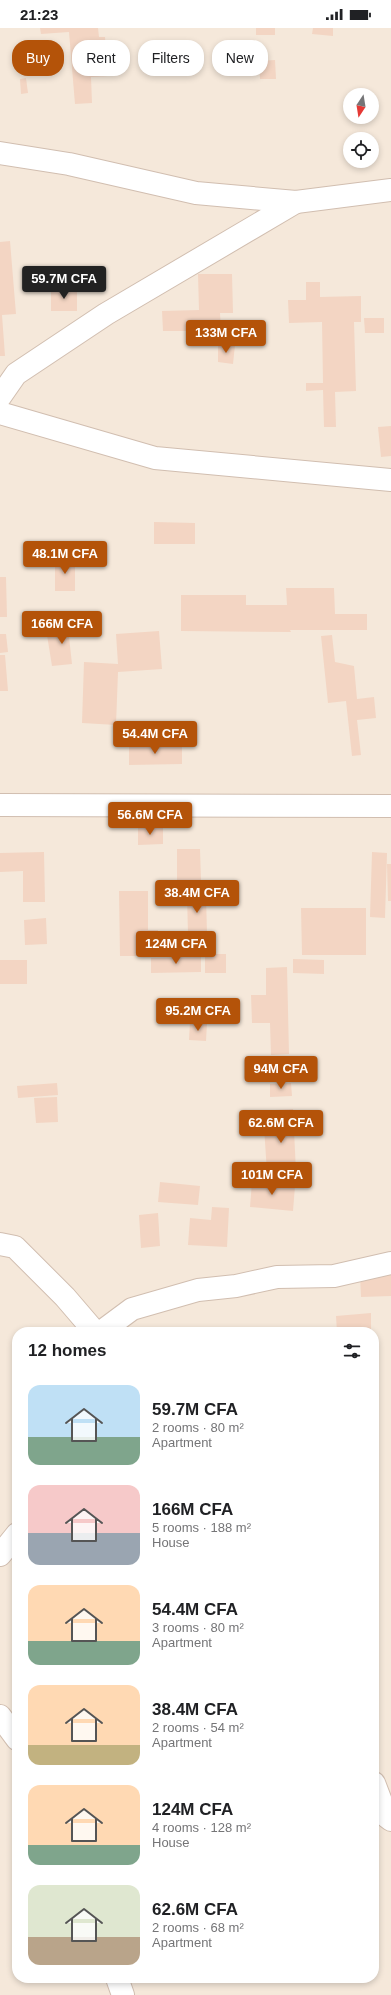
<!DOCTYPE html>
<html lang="en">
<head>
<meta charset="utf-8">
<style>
	body { margin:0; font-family:Helvetica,sans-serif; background:#f6f6f6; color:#202124; height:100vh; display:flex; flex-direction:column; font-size:15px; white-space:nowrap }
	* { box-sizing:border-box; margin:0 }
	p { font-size:13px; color:#757577 }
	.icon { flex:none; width:22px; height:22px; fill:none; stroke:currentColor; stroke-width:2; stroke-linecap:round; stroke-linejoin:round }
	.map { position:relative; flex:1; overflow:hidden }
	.side { position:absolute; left:12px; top:1299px; width:367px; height:656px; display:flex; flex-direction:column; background:#fff; border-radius:16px; box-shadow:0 2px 6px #0003 }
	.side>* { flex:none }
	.banner { position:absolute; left:12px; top:12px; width:367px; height:36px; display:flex; gap:8px }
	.needle { width:26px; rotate:192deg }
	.fabs { position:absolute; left:343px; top:60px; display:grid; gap:8px }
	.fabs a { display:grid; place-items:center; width:36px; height:36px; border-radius:50%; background:#fff; box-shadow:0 2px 6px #0003; font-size:20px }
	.price { position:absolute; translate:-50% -34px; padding:0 9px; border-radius:4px; background:#b45309; color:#fff; font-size:13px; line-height:26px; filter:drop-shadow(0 1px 2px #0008) }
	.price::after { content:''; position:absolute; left:50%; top:24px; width:12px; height:9px; margin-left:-6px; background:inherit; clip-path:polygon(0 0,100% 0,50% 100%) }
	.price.active { background:#222; color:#fff }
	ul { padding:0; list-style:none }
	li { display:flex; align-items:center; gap:12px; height:100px; padding:0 16px }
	li span { display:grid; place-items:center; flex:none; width:112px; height:80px; border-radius:12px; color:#555 }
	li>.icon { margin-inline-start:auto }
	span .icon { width:48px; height:48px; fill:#fffc; stroke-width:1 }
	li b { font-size:17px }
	h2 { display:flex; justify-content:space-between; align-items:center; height:48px; padding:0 16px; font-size:17px }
	.pill { padding:0 14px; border-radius:16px; background:#fff; box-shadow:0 2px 6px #0003; font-size:14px; line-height:36px }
	.pill.active { background:#b45309; color:#fff }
	.status { display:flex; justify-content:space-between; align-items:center; height:28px; padding:0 20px; background:#fff; direction:ltr }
	.status svg { height:11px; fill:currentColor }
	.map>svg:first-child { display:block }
	.residential { fill:#f5e8da; fill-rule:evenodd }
	.building { fill:#f3d5c3 }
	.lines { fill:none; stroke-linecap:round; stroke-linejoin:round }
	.minor-casing { stroke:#d1beb0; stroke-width:24 }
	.minor { stroke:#fff; stroke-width:22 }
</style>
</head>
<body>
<div class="status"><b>21:23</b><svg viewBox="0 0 49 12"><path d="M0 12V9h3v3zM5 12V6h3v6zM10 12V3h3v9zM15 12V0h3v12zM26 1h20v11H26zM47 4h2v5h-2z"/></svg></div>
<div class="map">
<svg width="391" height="1967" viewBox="0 0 391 1967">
	<rect width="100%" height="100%" fill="#fdf6ec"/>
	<path class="residential" d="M0,0H391V1967H0ZM350,67H372V89H350ZM350,111H372V133H350ZM17,1304H374V1950H17Z"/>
	<g class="building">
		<polygon points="40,0 98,0 99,9 105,9 108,48 91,49 92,75 75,76 69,4 41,6"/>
		<rect x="256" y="0" width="19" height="7"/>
		<polygon points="313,0 333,0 333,8 312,6"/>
		<polygon points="275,32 276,51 260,51 259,33"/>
		<polygon points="26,50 28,65 21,66 20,51"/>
		<polygon points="10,213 16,286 2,287 5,328 0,328 0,214"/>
		<polygon points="198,246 232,246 233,285 220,285 221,303 163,303 162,283 199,282"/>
		<polygon points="306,254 320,254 320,269 361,268 361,294 354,294 356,363 335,364 336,399 324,399 323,362 306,363 306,355 323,355 322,294 289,295 288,272 306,272"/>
		<rect x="51" y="262" width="26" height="21"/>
		<polygon points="364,290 384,290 384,305 365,305"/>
		<polygon points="235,317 233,336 218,334 218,318"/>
		<polygon points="391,398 391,428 381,429 378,399"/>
		<polygon points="154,494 195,495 195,516 154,516"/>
		<rect x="55" y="531" width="20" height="32"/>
		<polygon points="0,549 6,549 7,589 0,589"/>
		<polygon points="286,560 334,560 335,586 367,586 367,602 290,602 291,604 181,603 181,567 246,567 246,577 287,577"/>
		<polygon points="77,592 79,608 69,609 72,636 52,638 47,607 67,604 66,594"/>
		<polygon points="159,603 162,641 118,644 116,697 82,695 84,634 118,636 116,606"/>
		<polygon points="0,606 6,606 8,624 0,625"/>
		<polygon points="332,607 335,634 354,638 357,671 374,669 376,690 357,692 361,727 352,728 346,673 328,675 321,608"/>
		<polygon points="0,627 5,627 8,663 0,663"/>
		<polygon points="129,717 182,717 182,736 129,737"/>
		<polygon points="138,800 163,800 163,816 138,817"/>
		<polygon points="177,821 200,821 201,853 177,853"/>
		<polygon points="44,824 45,874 23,874 23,843 0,844 0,825"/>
		<polygon points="372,824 387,825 385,890 370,889"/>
		<polygon points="387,836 391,836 391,873 388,873"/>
		<polygon points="119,863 148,863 148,902 158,902 158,928 120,928"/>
		<polygon points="187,867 206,867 207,906 188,906"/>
		<polygon points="301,880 366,880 366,927 302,927"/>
		<polygon points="46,890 47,916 25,917 24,892"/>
		<rect x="205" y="926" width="21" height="19"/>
		<polygon points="201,929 201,944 151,945 151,930"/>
		<polygon points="293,931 324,932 324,946 293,945"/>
		<rect x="0" y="932" width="27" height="24"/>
		<polygon points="287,939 289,1026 271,1027 270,995 252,995 251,967 266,967 266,940"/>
		<polygon points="186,975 202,975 202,992 185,992"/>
		<polygon points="190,994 207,995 206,1013 189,1012"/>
		<polygon points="57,1055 58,1067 18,1070 17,1058"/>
		<polygon points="291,1055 292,1068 270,1069 270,1056"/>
		<polygon points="57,1069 58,1094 36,1095 34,1070"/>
		<polygon points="293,1081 296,1144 267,1145 264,1098 276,1098 275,1082"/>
		<polygon points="160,1154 200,1158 198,1177 158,1174"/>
		<polygon points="252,1154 295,1158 293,1183 250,1179"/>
		<polygon points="212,1179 229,1180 227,1219 188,1217 190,1190 211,1192"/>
		<polygon points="158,1185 160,1218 141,1220 139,1187"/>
		<polygon points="391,1246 391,1268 361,1269 360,1247"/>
		<polygon points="371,1285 371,1304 337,1304 336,1288"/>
	</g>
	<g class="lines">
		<defs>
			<g id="minor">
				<polyline points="0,125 69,136 196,165 296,174 391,162"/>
				<polyline points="0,369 16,346 106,286 296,174"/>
				<polyline points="0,385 155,430 391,452"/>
				<polyline points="0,777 391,778"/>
				<polyline points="0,1216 15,1219 65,1269 95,1304"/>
				<polyline points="101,1304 132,1281 198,1262 236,1258 277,1249 334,1248 391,1235"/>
				<polyline points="0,1527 17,1506"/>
				<polyline points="0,1688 17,1711"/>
				<polyline points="374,1755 387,1789 391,1792"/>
				<polyline points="117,1950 123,1967"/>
			</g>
		</defs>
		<use href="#minor" class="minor-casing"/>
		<use href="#minor" class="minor"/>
	</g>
</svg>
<div class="fabs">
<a><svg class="needle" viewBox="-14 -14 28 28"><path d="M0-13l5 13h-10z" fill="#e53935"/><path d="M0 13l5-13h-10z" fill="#757577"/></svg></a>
<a><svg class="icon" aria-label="locate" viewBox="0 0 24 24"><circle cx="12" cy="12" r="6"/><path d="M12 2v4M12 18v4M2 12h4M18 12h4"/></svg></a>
</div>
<b class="price active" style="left:64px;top:272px">59.7M CFA</b>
<b class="price" style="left:226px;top:326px">133M CFA</b>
<b class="price" style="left:65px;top:547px">48.1M CFA</b>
<b class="price" style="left:62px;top:617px">166M CFA</b>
<b class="price" style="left:155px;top:727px">54.4M CFA</b>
<b class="price" style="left:150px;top:808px">56.6M CFA</b>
<b class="price" style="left:197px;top:886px">38.4M CFA</b>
<b class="price" style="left:176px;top:937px">124M CFA</b>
<b class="price" style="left:198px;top:1004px">95.2M CFA</b>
<b class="price" style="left:281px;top:1062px">94M CFA</b>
<b class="price" style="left:281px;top:1116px">62.6M CFA</b>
<b class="price" style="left:272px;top:1168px">101M CFA</b>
<div class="banner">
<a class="pill active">Buy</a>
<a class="pill">Rent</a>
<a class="pill">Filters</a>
<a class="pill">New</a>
</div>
<section class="side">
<h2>12 homes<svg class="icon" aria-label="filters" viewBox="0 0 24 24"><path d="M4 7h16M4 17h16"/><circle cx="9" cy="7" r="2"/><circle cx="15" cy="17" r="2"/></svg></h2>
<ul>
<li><span style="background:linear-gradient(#bfe0f5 65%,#7fa58c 0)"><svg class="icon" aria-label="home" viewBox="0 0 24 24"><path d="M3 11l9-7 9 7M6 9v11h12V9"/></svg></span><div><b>59.7M CFA</b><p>2 rooms · 80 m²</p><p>Apartment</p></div></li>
<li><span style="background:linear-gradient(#f6c9c9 60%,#9aa5b1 0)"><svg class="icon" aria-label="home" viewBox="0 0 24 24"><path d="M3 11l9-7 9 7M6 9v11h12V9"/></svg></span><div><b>166M CFA</b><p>5 rooms · 188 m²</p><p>House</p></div></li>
<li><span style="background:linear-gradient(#ffd9b3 70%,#7fa58c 0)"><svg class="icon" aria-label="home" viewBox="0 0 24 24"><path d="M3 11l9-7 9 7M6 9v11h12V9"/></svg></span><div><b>54.4M CFA</b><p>3 rooms · 80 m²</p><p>Apartment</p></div></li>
<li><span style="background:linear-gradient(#ffd9b3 75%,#c2b280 0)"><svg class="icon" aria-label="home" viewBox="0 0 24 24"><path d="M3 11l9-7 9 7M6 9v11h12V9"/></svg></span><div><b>38.4M CFA</b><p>2 rooms · 54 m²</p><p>Apartment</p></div></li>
<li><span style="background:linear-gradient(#ffd9b3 75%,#7fa58c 0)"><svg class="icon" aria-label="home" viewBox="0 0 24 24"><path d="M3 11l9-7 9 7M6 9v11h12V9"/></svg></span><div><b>124M CFA</b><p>4 rooms · 128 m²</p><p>House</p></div></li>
<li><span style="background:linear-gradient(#dfe7d0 65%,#b9a48a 0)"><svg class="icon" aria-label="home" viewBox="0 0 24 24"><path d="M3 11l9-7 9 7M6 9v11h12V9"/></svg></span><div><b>62.6M CFA</b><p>2 rooms · 68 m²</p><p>Apartment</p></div></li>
</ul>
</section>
</div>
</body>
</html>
